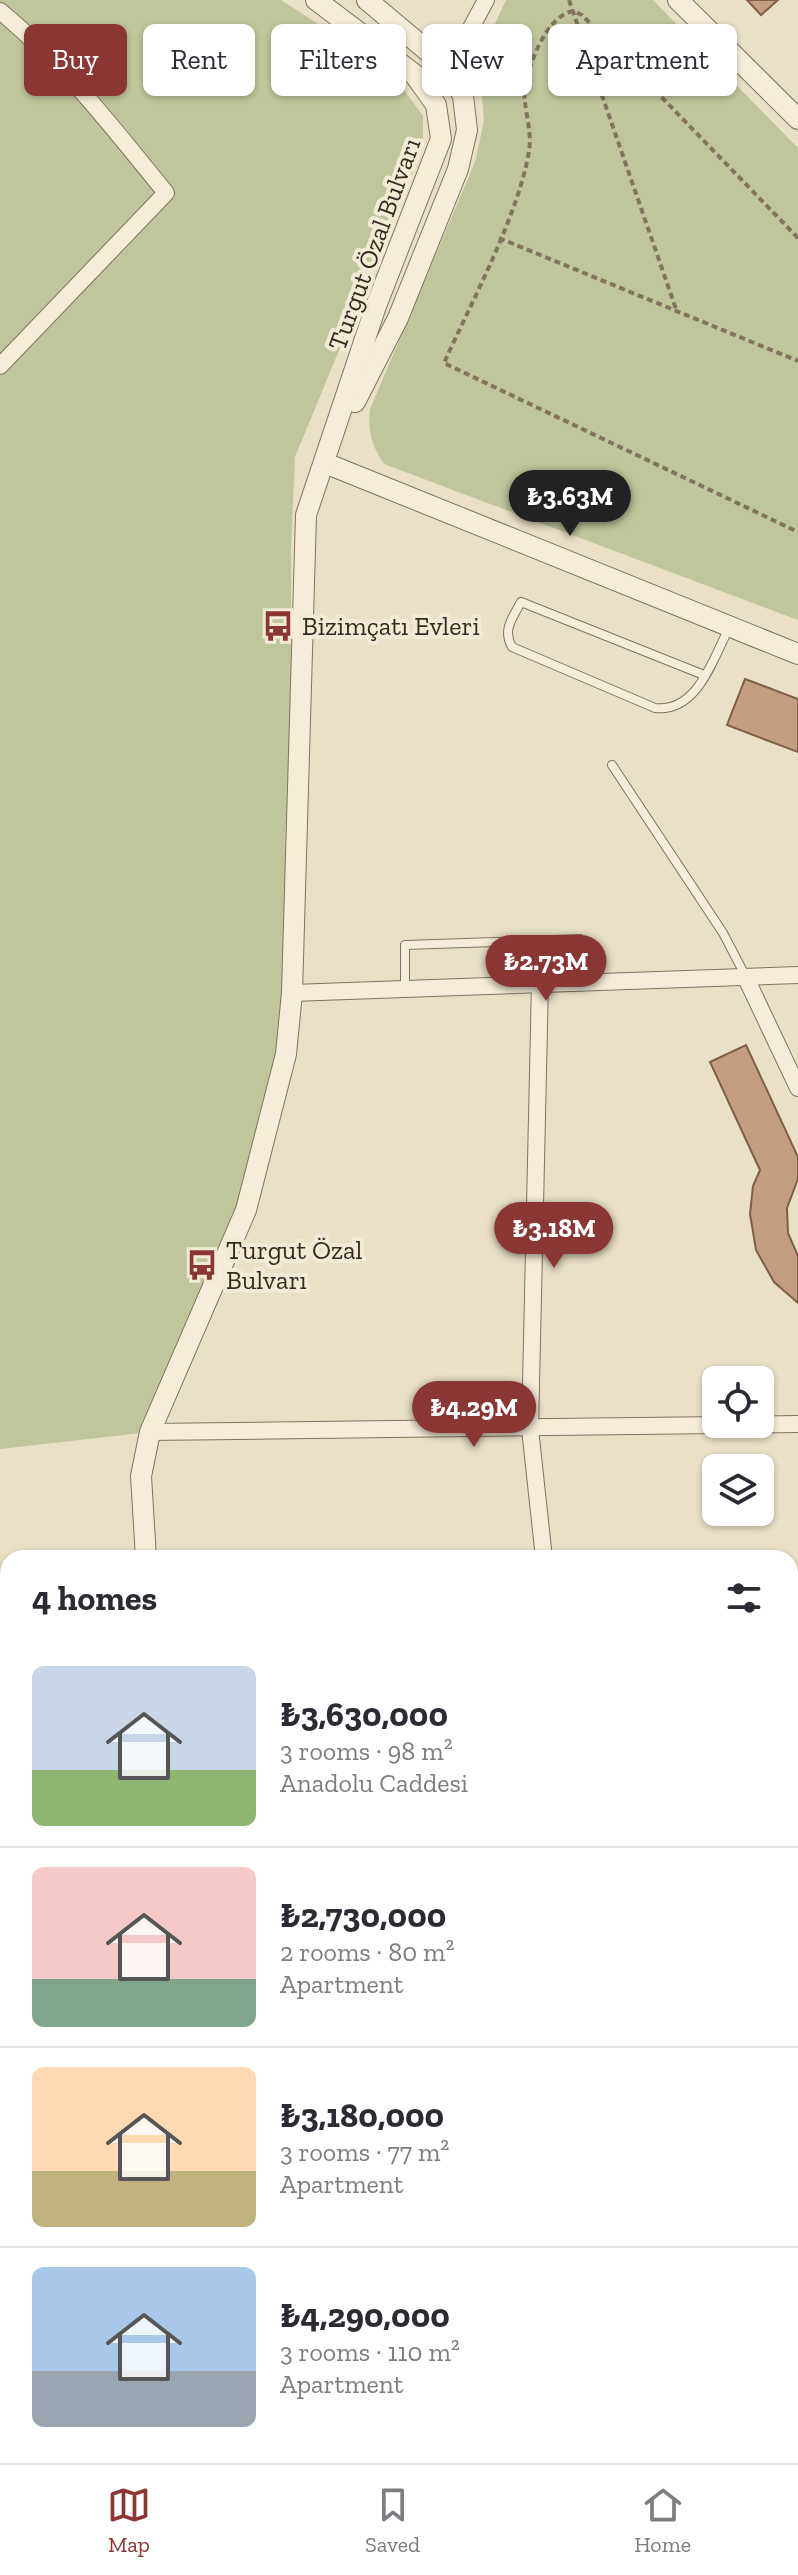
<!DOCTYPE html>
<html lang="en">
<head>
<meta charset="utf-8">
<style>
	body { margin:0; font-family:"Zilla Slab",serif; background:#f7f7f7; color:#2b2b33; height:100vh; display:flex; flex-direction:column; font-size:30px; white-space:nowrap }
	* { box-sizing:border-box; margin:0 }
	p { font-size:26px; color:#7c7c81 }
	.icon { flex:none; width:44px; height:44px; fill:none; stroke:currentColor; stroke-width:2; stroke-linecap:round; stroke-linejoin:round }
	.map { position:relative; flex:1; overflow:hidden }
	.sheet { position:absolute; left:0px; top:1550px; width:798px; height:914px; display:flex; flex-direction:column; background:#fff; border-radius:24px 24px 0 0; box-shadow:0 2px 6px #0004 }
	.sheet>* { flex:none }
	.guide { position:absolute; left:24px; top:24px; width:750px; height:72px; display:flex; gap:16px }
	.controls { position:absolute; left:702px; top:1366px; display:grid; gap:16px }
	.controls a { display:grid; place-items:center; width:72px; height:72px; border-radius:12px; background:#fff; box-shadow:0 2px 6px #0004; font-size:40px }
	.price { position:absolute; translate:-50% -68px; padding:0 18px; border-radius:28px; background:#8a3734; color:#fff; font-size:26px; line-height:52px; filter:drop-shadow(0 2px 4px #0008) }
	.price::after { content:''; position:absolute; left:50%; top:48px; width:24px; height:18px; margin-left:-12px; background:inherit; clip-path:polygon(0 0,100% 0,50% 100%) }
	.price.active { background:#222; color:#fff }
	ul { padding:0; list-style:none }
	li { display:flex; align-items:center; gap:24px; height:200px; padding:0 32px }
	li+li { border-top:2px solid #e1e1e2 }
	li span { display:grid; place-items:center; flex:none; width:224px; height:160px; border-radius:12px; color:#555 }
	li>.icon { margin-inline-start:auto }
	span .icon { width:96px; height:96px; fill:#fffc; stroke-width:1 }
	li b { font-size:34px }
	h2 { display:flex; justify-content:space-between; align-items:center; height:96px; padding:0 32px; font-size:34px }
	.tag { padding:0 28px; border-radius:12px; background:#fff; box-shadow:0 2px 6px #0004; font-size:28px; line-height:72px }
	.tag.active { background:#8a3734; color:#fff }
	.tab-bar { display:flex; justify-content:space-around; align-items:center; height:112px; border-top:2px solid #e1e1e2; background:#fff; font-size:22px; color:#7c7c81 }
	.tab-bar a { display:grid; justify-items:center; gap:4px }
	.tab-bar .active { color:#8a3734 }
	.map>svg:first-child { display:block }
	.green { fill:#bfc69b }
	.building { fill:#c39e80; stroke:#7f5f46; stroke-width:2 }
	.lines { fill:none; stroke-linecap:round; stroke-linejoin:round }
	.service-casing { stroke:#82735e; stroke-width:10 }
	.minor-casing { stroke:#82735e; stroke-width:18 }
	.tertiary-casing { stroke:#82735e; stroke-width:22 }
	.primary-casing { stroke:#504131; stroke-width:26 }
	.path { stroke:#82735e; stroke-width:4; stroke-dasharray:6 4; stroke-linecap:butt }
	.service { stroke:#f5edd8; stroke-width:8 }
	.minor { stroke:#f5edd8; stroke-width:16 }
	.tertiary { stroke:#f5edd8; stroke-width:20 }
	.primary { stroke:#e8d5a2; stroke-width:24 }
	.labels { text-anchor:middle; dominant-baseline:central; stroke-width:8; stroke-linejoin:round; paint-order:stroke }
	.street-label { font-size:26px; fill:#342a20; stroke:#f1ead4 }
	.poi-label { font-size:26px; fill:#342a20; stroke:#f1ead4; text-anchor:start }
</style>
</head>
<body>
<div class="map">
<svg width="798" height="2463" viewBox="0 0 798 2463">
	<rect width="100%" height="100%" fill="#e9e0c6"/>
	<g class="green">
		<polygon points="0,0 281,0 346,42 399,83 423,116 423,147 295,457 291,548 292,993 265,1144 150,1432 0,1449"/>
		<path d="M506,0H653L798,148V620L384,464C371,445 368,431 370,409L475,162L484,121L479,58Z"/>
	</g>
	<g class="building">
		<polygon points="747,0 778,0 761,15"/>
		<polygon points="745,679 798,699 798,752 727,725"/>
		<polygon points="746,1045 798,1157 798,1179 787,1208 788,1233 798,1256 798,1303 774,1282 756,1250 750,1214 753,1186 760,1170 710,1062"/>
	</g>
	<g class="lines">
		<defs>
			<g id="service">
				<path d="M704,675L521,602C513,617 502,630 512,647L655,708C698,713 713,658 730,626"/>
				<polyline points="612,765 723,933 746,977"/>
				<polyline points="405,989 405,945 580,939"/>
				<polyline points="0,1856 8,1857"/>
			</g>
			<g id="minor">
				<path d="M0,11C63,63 114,129 166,193L0,366"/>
				<polyline points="449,69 486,0"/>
				<polyline points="746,978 798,1088"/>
				<polyline points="540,983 530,1429 544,1558"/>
				<polyline points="292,993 798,975"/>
				<polyline points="150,1432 798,1424"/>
				<polyline points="231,2456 232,2463"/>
			</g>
			<g id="tertiary">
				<polyline points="678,0 798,119"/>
				<polyline points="355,402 398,318 458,169 467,130 463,96 449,69 367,0"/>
				<polyline points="325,463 798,654"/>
				<polyline points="146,1558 141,1476 150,1432 246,1210 286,1054 292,993 306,515 376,306 441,139 436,105 414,74 316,0"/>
				<polyline points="790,1870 798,1870"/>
			</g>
			<g id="primary">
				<polyline points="0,2237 8,2237"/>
				<polyline points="790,2249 798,2249"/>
				<polyline points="0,2280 8,2280"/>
				<polyline points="790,2291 798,2291"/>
			</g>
		</defs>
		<use href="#service" class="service-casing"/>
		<use href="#minor" class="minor-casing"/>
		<use href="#tertiary" class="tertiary-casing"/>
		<use href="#primary" class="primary-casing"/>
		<g class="path">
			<polyline points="569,0 677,312"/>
			<polyline points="499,238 798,361"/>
			<path d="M798,238L582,15L573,11C547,16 531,60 525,84C521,100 533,130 529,151C519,214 471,303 444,363L798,532"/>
		</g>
		<use href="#service" class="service"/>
		<use href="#minor" class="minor"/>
		<use href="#tertiary" class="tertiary"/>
		<use href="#primary" class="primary"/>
	</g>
	<defs>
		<symbol id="bus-bare" viewBox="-9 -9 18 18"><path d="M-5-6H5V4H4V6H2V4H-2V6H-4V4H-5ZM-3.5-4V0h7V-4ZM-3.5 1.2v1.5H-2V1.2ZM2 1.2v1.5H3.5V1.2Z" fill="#8a3734" stroke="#f1ead4" stroke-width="2.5" paint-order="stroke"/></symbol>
	</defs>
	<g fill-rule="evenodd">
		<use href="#bus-bare" x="256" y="604" width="44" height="44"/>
		<use href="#bus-bare" x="180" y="1243" width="44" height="44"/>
	</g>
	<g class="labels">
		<g class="street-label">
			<text transform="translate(374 244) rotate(-70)">Turgut Özal Bulvarı</text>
		</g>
		<g class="poi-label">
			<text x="302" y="626">Bizimçatı Evleri</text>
			<text x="226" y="1250">Turgut Özal<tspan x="226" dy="30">Bulvarı</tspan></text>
		</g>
	</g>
</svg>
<div class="controls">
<a><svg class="icon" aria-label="locate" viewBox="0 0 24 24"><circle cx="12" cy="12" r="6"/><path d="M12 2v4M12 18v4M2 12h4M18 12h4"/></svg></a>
<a><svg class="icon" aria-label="layers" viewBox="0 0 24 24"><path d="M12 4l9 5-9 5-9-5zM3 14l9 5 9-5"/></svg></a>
</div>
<b class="price active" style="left:570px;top:538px">₺3.63M</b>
<b class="price" style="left:546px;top:1003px">₺2.73M</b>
<b class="price" style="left:554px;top:1270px">₺3.18M</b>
<b class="price" style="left:474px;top:1449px">₺4.29M</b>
<div class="guide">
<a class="tag active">Buy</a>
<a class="tag">Rent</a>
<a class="tag">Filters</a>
<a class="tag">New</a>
<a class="tag">Apartment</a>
</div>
<section class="sheet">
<h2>4 homes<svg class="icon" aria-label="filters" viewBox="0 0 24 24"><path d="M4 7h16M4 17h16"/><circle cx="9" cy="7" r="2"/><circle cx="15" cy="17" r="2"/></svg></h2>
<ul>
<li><span style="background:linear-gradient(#c9d6e8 65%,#8fb573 0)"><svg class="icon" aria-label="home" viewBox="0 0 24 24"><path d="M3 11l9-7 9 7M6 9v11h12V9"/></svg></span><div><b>₺3,630,000</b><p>3 rooms · 98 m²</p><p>Anadolu Caddesi</p></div></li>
<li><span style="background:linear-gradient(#f6c9c9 70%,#7fa58c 0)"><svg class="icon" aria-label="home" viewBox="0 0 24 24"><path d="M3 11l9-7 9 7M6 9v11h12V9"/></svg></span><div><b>₺2,730,000</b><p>2 rooms · 80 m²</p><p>Apartment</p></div></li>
<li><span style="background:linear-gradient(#ffd9b3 65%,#c2b280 0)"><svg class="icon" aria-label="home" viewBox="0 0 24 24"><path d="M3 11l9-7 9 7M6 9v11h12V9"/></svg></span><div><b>₺3,180,000</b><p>3 rooms · 77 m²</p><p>Apartment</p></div></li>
<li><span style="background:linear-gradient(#a9c7e8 65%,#9aa5b1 0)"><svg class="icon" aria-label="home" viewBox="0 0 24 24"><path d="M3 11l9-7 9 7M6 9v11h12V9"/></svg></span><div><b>₺4,290,000</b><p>3 rooms · 110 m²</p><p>Apartment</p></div></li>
</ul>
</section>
</div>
<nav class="tab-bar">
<a class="active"><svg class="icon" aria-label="map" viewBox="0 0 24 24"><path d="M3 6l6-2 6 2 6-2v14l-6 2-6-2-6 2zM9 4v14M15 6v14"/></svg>Map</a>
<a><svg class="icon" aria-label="saved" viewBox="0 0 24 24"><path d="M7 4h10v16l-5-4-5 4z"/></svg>Saved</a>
<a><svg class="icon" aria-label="home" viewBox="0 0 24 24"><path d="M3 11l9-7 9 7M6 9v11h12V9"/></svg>Home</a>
</nav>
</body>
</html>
